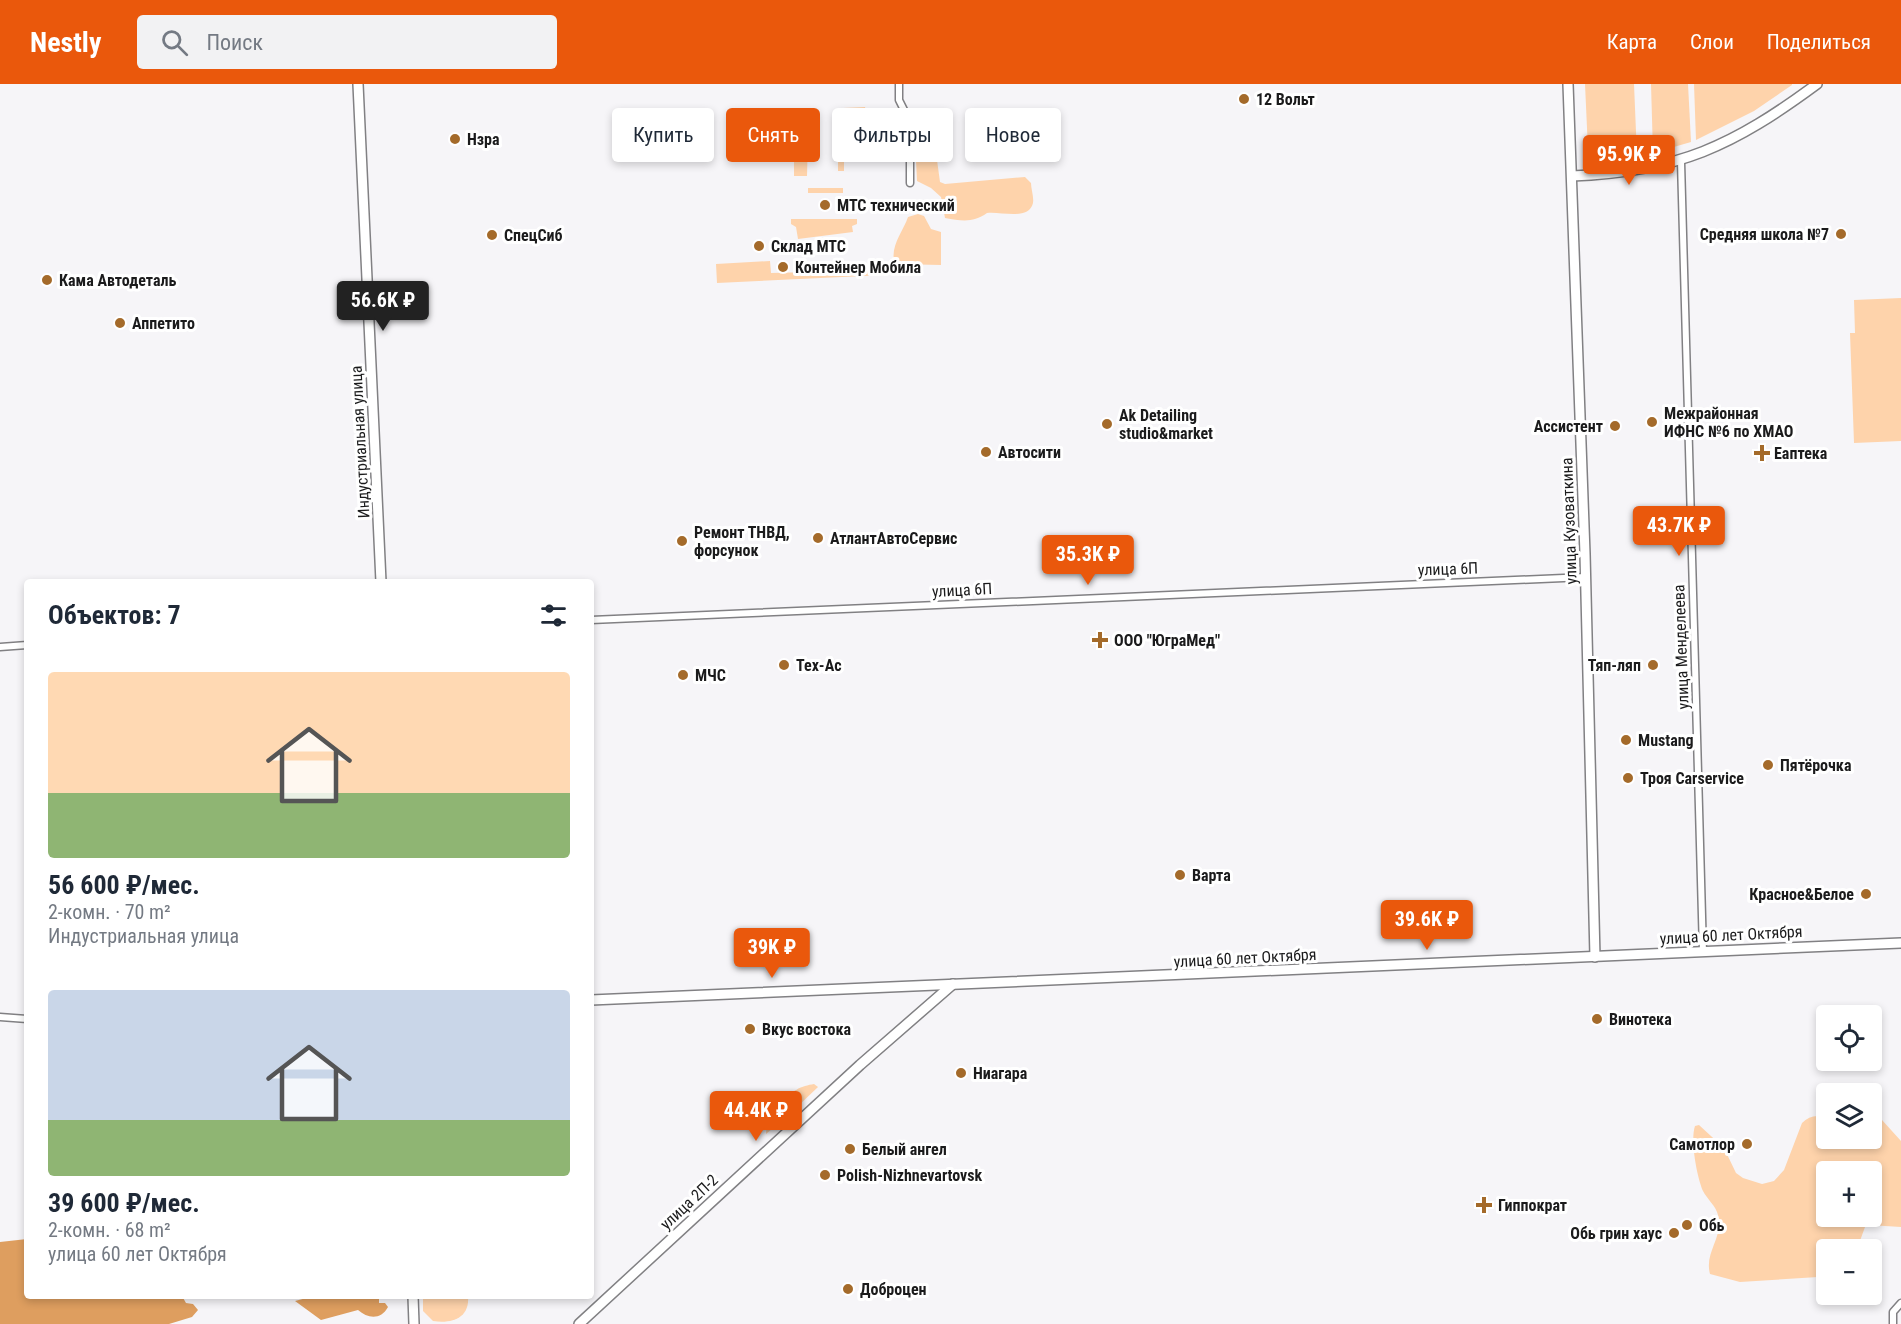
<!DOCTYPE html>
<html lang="ru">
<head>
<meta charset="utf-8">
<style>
	body { margin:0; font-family:"Roboto Condensed",sans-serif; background:#f2f2f3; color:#1f2937; height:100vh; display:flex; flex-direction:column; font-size:22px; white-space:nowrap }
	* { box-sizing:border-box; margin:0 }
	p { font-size:20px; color:#747a83 }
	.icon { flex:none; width:33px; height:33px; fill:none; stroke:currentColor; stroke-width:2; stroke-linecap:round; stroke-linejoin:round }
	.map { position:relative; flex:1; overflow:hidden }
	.side { position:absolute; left:24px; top:495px; width:570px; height:720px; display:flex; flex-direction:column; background:#fff; border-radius:6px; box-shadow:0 3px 9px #0003 }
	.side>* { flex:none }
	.banner { position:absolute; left:612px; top:24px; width:570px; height:54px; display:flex; gap:12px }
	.buttons { position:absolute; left:1816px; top:921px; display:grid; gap:12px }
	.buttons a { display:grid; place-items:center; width:66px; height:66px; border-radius:6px; background:#fff; box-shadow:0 3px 9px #0003; font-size:30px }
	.price { position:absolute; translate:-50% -51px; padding:0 14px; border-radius:6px; background:#ea580c; color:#fff; font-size:20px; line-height:39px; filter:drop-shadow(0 2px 3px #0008) }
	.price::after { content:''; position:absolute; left:50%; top:36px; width:18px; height:14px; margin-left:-9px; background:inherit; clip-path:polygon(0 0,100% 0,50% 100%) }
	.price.active { background:#222; color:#fff }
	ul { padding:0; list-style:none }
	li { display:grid; align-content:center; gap:12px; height:318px; padding:0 24px }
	li span { display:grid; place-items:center; height:186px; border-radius:6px; color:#555 }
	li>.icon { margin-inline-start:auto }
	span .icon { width:108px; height:108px; fill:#fffc; stroke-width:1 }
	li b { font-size:26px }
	h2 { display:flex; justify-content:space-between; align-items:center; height:72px; padding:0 24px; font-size:26px }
	.pill { padding:0 21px; border-radius:6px; background:#fff; box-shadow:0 3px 9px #0003; font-size:21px; line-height:54px }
	.pill.active { background:#ea580c; color:#fff }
	header { display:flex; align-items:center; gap:36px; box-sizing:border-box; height:84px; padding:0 30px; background:#ea580c; color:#fff }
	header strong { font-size:28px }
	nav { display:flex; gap:33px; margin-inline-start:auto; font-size:21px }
	.search { width:420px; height:54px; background:#f2f2f3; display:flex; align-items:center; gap:15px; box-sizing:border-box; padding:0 21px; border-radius:6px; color:#747a83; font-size:22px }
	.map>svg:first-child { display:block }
	.green { fill:#fed3ab; fill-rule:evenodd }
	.water { fill:#de9e5f }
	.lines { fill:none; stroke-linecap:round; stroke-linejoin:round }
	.minor-casing { stroke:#818083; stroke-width:9 }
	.secondary-casing { stroke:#818083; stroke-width:12 }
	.minor { stroke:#fff; stroke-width:6 }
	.secondary { stroke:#fff; stroke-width:9 }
	.poi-dot { fill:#a46a2a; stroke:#fff; stroke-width:2 }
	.labels { text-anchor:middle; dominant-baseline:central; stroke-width:6; stroke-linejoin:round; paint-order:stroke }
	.poi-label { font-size:16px; font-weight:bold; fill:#1b1b1c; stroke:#fff; text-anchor:start }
	.street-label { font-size:16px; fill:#1b1b1c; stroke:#fff }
</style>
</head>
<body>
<header>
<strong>Nestly</strong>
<div class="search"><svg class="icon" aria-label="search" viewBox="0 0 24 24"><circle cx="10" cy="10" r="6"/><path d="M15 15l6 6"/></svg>Поиск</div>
<nav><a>Карта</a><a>Слои</a><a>Поделиться</a></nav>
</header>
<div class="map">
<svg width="1901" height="1240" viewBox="0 0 1901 1240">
	<rect width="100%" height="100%" fill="#f6f5f8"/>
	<g class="green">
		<polygon points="1585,0 1634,0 1637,72 1596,76 1588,66"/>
		<polygon points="1651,0 1688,0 1691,58 1653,69"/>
		<polygon points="1694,0 1792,0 1792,1 1754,27 1696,56"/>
		<polygon points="865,23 866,29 842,42 835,42 834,29 843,24"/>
		<polygon points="863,35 867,46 844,47 844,45"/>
		<polygon points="794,53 808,53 807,92 794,92"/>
		<polygon points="844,57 844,87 838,87 838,58"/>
		<path d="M920,70L933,72L937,76L940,98L945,100L1025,93L1031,99C1031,105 1034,113 1033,119C1029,137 1000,127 987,129C973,139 962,137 945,134L941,113L931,104L917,97L916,76Z"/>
		<rect x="808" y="104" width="35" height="5"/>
		<path d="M918,130L924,132L931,145L941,148V181L895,180C889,163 903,148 908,133Z"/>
		<polygon points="791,135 857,135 857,140 852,142 853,148 798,155 796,143 791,140"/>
		<polygon points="770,177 771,189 811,188 812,192 839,191 840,185 884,183 885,191 717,199 716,180"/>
		<polygon points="1901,214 1901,357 1854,359 1850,249 1855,249 1854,216"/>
		<path d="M814,1000L818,1003L796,1024L788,1019C789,1006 802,1002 814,1000Z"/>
		<polygon points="778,1026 781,1026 785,1034 766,1050 767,1037"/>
		<path d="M1872,1031L1882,1036L1901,1057V1143L1869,1141L1865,1143L1857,1165L1827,1166V1189L1818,1193L1740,1198L1710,1190C1704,1168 1724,1153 1718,1131C1716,1122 1707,1115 1703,1107C1697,1093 1690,1056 1695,1042L1699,1041L1724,1064L1736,1089L1743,1094L1762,1100L1774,1097L1784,1086L1802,1039C1809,1032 1817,1030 1827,1034V1054H1872ZM1827,1088H1872V1132H1827Z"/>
		<path d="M423,1212H468C470,1234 452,1240 433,1237L423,1227Z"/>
	</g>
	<g class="water">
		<polygon points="27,1155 27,1212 182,1212 186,1219 193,1220 198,1226 192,1233 169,1240 0,1240 0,1158"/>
		<path d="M314,1212H379V1219H385L388,1223C381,1236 368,1235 358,1226L321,1236L295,1217Z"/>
	</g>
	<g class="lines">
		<defs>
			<g id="minor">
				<polyline points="899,0 899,16 910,38 910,99"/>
				<polyline points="1681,78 1703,868"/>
				<polyline points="591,536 1586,493"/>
				<polyline points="0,563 27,561"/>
				<polyline points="0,933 27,935"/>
				<polyline points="1893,1240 1893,1228 1901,1219"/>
			</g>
			<g id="secondary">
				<polyline points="358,0 381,498"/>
				<polyline points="1568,0 1585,470 1595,873"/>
				<path d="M1572,92C1678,88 1733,62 1817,0"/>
				<polyline points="591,916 1901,859"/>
				<polyline points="413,1212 414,1240"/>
				<polyline points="579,1240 860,981 953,900"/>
			</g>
		</defs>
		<use href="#minor" class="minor-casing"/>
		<use href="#secondary" class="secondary-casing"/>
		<use href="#minor" class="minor"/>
		<use href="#secondary" class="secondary"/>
	</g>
	<g class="poi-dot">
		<circle cx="1244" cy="15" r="6"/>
		<circle cx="455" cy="55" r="6"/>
		<circle cx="825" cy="121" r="6"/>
		<circle cx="1841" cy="150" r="6"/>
		<circle cx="492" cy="151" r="6"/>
		<circle cx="759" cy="162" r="6"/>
		<circle cx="783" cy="183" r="6"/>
		<circle cx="47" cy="196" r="6"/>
		<circle cx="120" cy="239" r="6"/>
		<circle cx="1652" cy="338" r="6"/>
		<circle cx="1107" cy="340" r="6"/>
		<circle cx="1615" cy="342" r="6"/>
		<circle cx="986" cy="368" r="6"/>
		<path d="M1759 360h6v6h6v6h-6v6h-6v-6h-6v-6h6z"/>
		<circle cx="818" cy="454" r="6"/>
		<circle cx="682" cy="457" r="6"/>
		<path d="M1097 547h6v6h6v6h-6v6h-6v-6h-6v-6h6z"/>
		<circle cx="784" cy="581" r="6"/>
		<circle cx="1653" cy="581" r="6"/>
		<circle cx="683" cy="591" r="6"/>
		<circle cx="1626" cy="656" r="6"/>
		<circle cx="1768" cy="681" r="6"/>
		<circle cx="1628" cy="694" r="6"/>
		<circle cx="1180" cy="791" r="6"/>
		<circle cx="1866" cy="810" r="6"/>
		<circle cx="1597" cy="935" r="6"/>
		<circle cx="750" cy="945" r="6"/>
		<circle cx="961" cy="989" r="6"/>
		<circle cx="1747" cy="1060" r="6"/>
		<circle cx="850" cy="1065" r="6"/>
		<circle cx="825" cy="1091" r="6"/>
		<path d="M1481 1112h6v6h6v6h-6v6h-6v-6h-6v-6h6z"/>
		<circle cx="1687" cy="1141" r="6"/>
		<circle cx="1674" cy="1149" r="6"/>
		<circle cx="848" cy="1205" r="6"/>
	</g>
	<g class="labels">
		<g class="poi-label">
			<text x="1256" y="15">12 Вольт</text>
			<text x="467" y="55">Нзра</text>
			<text x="837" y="121">МТС технический</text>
			<text x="1829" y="150" text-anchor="end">Средняя школа №7</text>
			<text x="504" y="151">СпецСиб</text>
			<text x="771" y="162">Склад МТС</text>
			<text x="795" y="183">Контейнер Мобила</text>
			<text x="59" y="196">Кама Автодеталь</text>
			<text x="132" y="239">Аппетито</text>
			<text x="1664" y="329">Межрайонная<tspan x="1664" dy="18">ИФНС №6 по ХМАО</tspan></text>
			<text x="1119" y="331">Ak Detailing<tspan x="1119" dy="18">studio&amp;market</tspan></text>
			<text x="1603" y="342" text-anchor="end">Ассистент</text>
			<text x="998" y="368">Автосити</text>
			<text x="1774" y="369">Еаптека</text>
			<text x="694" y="448">Ремонт ТНВД,<tspan x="694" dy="18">форсунок</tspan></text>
			<text x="830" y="454">АтлантАвтоСервис</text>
			<text x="1114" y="556">ООО "ЮграМед"</text>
			<text x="796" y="581">Тех-Ас</text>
			<text x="1641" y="581" text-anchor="end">Тяп-ляп</text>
			<text x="695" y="591">МЧС</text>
			<text x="1638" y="656">Mustang</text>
			<text x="1780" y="681">Пятёрочка</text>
			<text x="1640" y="694">Троя Carservice</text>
			<text x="1192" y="791">Варта</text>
			<text x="1854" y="810" text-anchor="end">Красное&amp;Белое</text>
			<text x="1609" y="935">Винотека</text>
			<text x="762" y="945">Вкус востока</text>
			<text x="973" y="989">Ниагара</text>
			<text x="1735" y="1060" text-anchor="end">Самотлор</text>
			<text x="862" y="1065">Белый ангел</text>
			<text x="837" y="1091">Polish-Nizhnevartovsk</text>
			<text x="1498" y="1121">Гиппократ</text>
			<text x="1699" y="1141">Обь</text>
			<text x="1662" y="1149" text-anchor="end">Обь грин хаус</text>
			<text x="860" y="1205">Доброцен</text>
		</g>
		<g class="street-label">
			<text transform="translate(360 358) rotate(-93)">Индустриальная улица</text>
			<text transform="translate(1569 437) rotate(-92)">улица Кузоваткина</text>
			<text transform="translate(1448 485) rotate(-2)">улица 6П</text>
			<text transform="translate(962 506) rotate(-3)">улица 6П</text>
			<text transform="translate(1681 563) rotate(-92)">улица Менделеева</text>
			<text transform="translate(1731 851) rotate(-3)">улица 60 лет Октября</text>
			<text transform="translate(1245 874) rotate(-3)">улица 60 лет Октября</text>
			<text transform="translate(689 1118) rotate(-43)">улица 2П-2</text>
		</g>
	</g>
</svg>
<div class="buttons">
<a><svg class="icon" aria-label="locate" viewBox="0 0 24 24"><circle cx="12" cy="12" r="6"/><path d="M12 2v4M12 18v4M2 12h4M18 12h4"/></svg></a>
<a><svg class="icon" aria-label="layers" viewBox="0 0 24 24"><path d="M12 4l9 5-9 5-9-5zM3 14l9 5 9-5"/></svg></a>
<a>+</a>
<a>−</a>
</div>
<b class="price" style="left:1629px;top:102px">95.9K ₽</b>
<b class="price active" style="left:383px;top:248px">56.6K ₽</b>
<b class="price" style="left:1679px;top:473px">43.7K ₽</b>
<b class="price" style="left:1088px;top:502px">35.3K ₽</b>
<b class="price" style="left:1427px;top:867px">39.6K ₽</b>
<b class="price" style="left:772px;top:895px">39K ₽</b>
<b class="price" style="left:756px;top:1058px">44.4K ₽</b>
<div class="banner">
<a class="pill">Купить</a>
<a class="pill active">Снять</a>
<a class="pill">Фильтры</a>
<a class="pill">Новое</a>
</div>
<section class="side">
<h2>Объектов: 7<svg class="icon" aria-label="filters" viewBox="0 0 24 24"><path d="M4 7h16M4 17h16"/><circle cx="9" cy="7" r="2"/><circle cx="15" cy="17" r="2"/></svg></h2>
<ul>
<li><span style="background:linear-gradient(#ffd9b3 65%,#8fb573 0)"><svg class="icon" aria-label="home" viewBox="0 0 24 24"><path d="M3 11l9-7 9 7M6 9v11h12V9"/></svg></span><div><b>56 600 ₽/мес.</b><p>2-комн. · 70 m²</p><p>Индустриальная улица</p></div></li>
<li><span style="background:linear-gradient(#c9d6e8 70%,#8fb573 0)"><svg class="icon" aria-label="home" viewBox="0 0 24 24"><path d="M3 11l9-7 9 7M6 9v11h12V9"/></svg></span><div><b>39 600 ₽/мес.</b><p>2-комн. · 68 m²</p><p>улица 60 лет Октября</p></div></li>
</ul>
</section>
</div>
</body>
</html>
